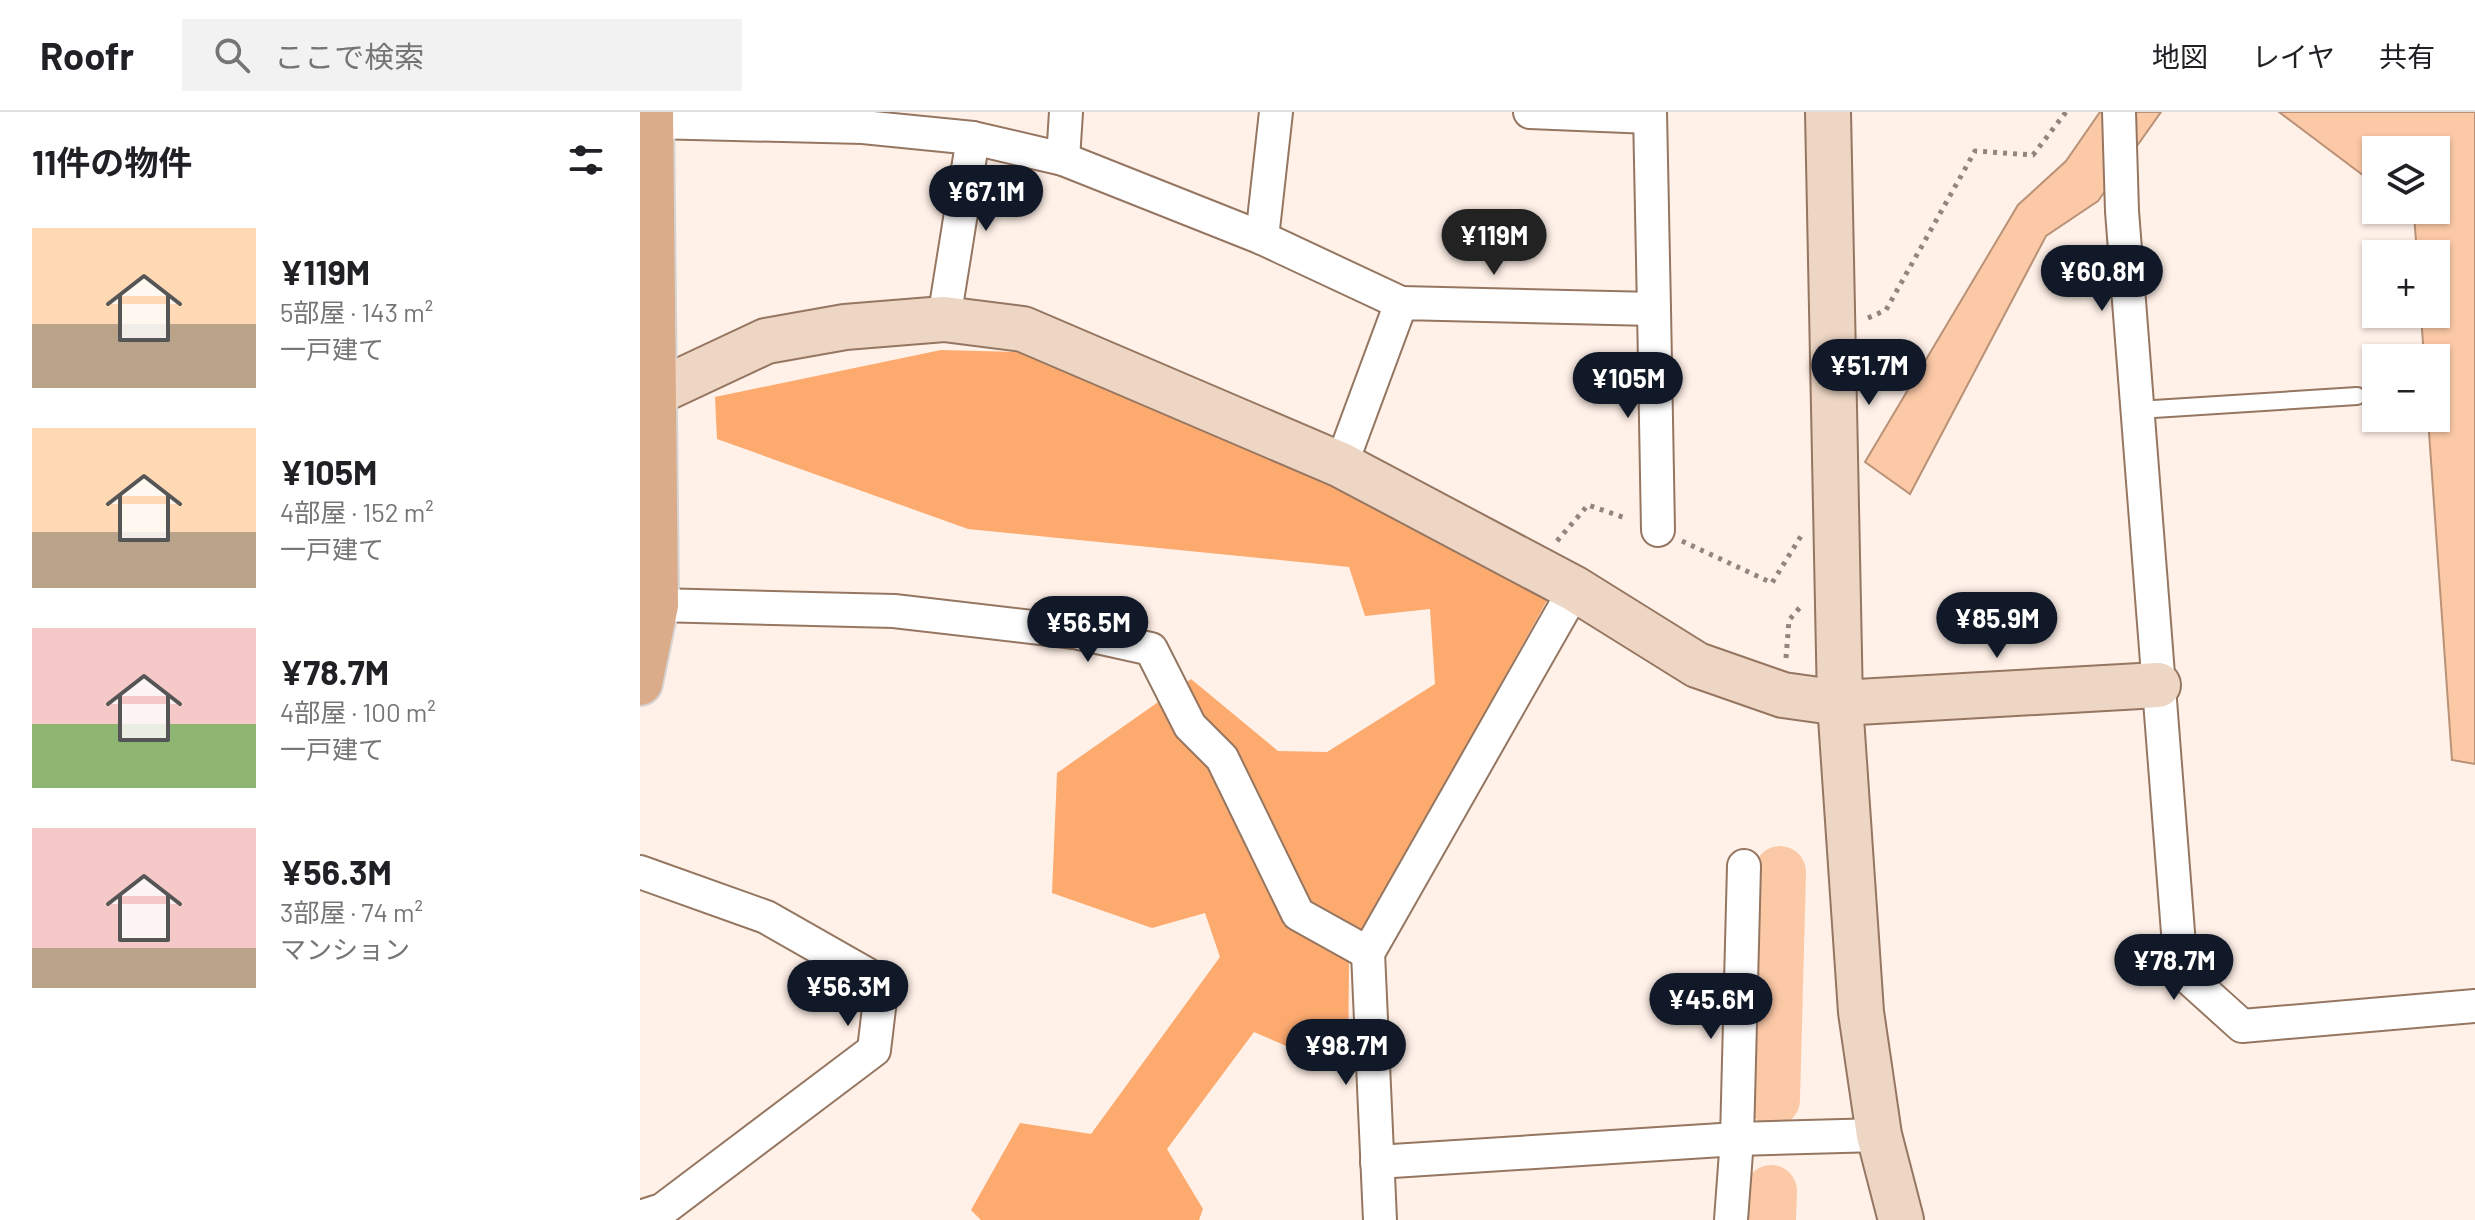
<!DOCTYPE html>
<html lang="ja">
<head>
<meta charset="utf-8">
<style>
	body { margin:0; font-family:Barlow,"Noto Sans JP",sans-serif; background:#f2f2f2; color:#202124; height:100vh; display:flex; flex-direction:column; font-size:30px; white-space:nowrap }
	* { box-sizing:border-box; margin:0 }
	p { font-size:26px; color:#757577 }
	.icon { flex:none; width:44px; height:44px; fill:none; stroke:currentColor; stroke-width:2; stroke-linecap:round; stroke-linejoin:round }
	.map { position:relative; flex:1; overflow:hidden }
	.side { display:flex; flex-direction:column; background:#fff; width:640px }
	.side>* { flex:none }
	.fabs { position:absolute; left:1722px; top:24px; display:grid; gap:16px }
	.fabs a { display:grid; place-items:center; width:88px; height:88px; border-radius:0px; background:#fff; box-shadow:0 2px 6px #0004; font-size:40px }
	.price { position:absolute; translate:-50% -68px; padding:0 18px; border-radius:28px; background:#111827; color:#fff; font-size:26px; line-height:52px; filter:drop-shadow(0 2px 4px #0008) }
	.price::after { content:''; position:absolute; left:50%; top:48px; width:24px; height:18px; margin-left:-12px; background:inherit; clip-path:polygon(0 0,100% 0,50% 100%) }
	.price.on { background:#222; color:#fff }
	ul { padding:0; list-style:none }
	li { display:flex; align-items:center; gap:24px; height:200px; padding:0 32px }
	li span { display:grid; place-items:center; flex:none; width:224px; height:160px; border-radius:0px; color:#555 }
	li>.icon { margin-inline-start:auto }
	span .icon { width:96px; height:96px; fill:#fffc; stroke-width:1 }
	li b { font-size:34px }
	h2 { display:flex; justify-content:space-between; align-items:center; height:96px; padding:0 32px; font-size:34px }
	header { display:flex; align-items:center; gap:48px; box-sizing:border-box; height:112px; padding:0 40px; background:#fff; border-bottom:2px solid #e0e0e0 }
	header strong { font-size:38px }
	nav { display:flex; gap:44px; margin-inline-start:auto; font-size:28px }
	.search { width:560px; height:72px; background:#f2f2f2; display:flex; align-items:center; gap:20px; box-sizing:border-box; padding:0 28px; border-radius:0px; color:#757577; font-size:30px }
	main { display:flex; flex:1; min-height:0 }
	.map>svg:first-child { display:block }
	.forest { fill:#fdaa6f }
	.water { fill:#fcc9a7; stroke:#b99277; stroke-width:2 }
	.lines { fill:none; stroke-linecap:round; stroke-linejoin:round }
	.river { stroke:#fcc9a7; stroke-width:52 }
	.lane-casing { stroke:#957661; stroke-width:20 }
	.street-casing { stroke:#957661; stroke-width:36 }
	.secondary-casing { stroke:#957661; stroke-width:48 }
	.primary-casing { stroke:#d6d4d3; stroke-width:48 }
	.path { stroke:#92857d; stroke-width:5; stroke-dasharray:4 6; stroke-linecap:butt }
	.lane { stroke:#fff; stroke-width:16 }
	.street { stroke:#fff; stroke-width:32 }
	.secondary { stroke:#edd6c4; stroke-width:44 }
	.primary { stroke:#daac89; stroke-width:44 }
</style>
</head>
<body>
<header>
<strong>Roofr</strong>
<div class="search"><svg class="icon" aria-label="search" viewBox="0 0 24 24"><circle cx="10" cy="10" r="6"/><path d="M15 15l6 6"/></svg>ここで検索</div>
<nav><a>地図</a><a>レイヤ</a><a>共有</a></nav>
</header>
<main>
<section class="side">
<h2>11件の物件<svg class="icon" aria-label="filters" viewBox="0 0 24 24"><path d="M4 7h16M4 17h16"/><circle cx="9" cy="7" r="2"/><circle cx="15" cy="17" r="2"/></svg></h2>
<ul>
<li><span style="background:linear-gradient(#ffd9b3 60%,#b9a48a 0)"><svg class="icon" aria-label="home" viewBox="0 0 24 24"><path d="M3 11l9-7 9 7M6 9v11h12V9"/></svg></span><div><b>¥119M</b><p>5部屋 · 143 m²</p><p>一戸建て</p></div></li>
<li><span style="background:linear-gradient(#ffd9b3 65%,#b9a48a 0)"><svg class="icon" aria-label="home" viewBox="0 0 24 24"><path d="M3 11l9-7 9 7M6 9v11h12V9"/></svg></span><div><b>¥105M</b><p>4部屋 · 152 m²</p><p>一戸建て</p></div></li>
<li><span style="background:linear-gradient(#f6c9c9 60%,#8fb573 0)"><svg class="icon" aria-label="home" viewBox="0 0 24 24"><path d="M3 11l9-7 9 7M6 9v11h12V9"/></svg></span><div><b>¥78.7M</b><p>4部屋 · 100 m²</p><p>一戸建て</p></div></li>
<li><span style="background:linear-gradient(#f6c9c9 75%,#b9a48a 0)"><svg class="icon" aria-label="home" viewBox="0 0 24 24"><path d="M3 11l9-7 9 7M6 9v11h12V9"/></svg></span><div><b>¥56.3M</b><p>3部屋 · 74 m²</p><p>マンション</p></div></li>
</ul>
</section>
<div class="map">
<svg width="1835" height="1108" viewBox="0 0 1835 1108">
	<rect width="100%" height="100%" fill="#fff1e8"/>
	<polygon class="forest" points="301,238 383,240 693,367 910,483 709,848 708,961 614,920 527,1037 563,1097 559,1108 341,1108 331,1098 380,1011 451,1022 580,845 565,801 512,816 412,781 417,661 551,567 638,639 687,640 795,572 790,497 725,504 709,455 328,417 77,327 75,285"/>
	<g class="water">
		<polygon points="1460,0 1521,0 1458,89 1406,124 1270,382 1225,350 1378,93 1426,49"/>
		<polygon points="1639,0 1835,0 1835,652 1812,648 1788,306 1796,306 1796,246 1784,246 1781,202 1796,202 1796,142 1777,142 1774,103 1768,98 1796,98 1796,38 1736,38 1736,73"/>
	</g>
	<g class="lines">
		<g class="river">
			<polyline points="1134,988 1140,760"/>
			<polyline points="1130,1108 1131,1079"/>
		</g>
		<defs>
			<polyline id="lane" points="1498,298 1717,284"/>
			<g id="street">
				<polyline points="890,0 1010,5"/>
				<polyline points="1479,0 1482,99 1541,859 1602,914 1835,894"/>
				<polyline points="11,10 223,15 333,26 423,47 622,126 761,191"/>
				<polyline points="423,47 426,0"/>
				<polyline points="622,126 636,0"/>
				<polyline points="1014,197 1018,418"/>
				<polyline points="304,207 333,26"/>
				<polyline points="701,353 761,191 1014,197 1010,0"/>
				<polyline points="16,493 254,499 434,520 511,537 550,614 582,646 658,802 728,841"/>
				<polyline points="0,760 126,805 242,871 234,938 22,1098 0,1105"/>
				<polyline points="737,1050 1097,1027 1239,1023"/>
				<polyline points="740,1108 728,841 935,477"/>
				<polyline points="1091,1108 1097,1027 1104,754"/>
			</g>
			<g id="secondary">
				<polyline points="1188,0 1200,591 1221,900 1239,1023 1261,1108"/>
				<polyline points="15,281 126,229 205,215 304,207 383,217 701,353 935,477 1057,553 1143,583 1200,591 1518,573"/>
			</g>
			<polyline id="primary" points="0,571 16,493 11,0"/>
		</defs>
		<use href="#lane" class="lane-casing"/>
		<use href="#street" class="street-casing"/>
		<use href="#secondary" class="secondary-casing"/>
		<use href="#primary" class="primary-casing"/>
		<g class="path">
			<polyline points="1228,206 1246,198 1335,39 1393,43 1426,0"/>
			<polyline points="917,429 948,393 988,407"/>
			<polyline points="1042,429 1132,471 1161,424"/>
			<polyline points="1146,546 1149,508 1162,493"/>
		</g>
		<use href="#lane" class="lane"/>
		<use href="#street" class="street"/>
		<use href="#secondary" class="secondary"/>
		<use href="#primary" class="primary"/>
	</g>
</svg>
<div class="fabs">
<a><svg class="icon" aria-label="layers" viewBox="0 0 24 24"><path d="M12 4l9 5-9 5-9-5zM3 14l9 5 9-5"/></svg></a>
<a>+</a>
<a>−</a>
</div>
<b class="price" style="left:346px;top:121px">¥67.1M</b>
<b class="price on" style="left:854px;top:165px">¥119M</b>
<b class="price" style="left:1462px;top:201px">¥60.8M</b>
<b class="price" style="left:1229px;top:295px">¥51.7M</b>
<b class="price" style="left:988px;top:308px">¥105M</b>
<b class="price" style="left:1357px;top:548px">¥85.9M</b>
<b class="price" style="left:448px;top:552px">¥56.5M</b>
<b class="price" style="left:1534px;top:890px">¥78.7M</b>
<b class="price" style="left:208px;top:916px">¥56.3M</b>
<b class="price" style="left:1071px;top:929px">¥45.6M</b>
<b class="price" style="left:706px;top:975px">¥98.7M</b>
</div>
</main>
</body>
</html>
